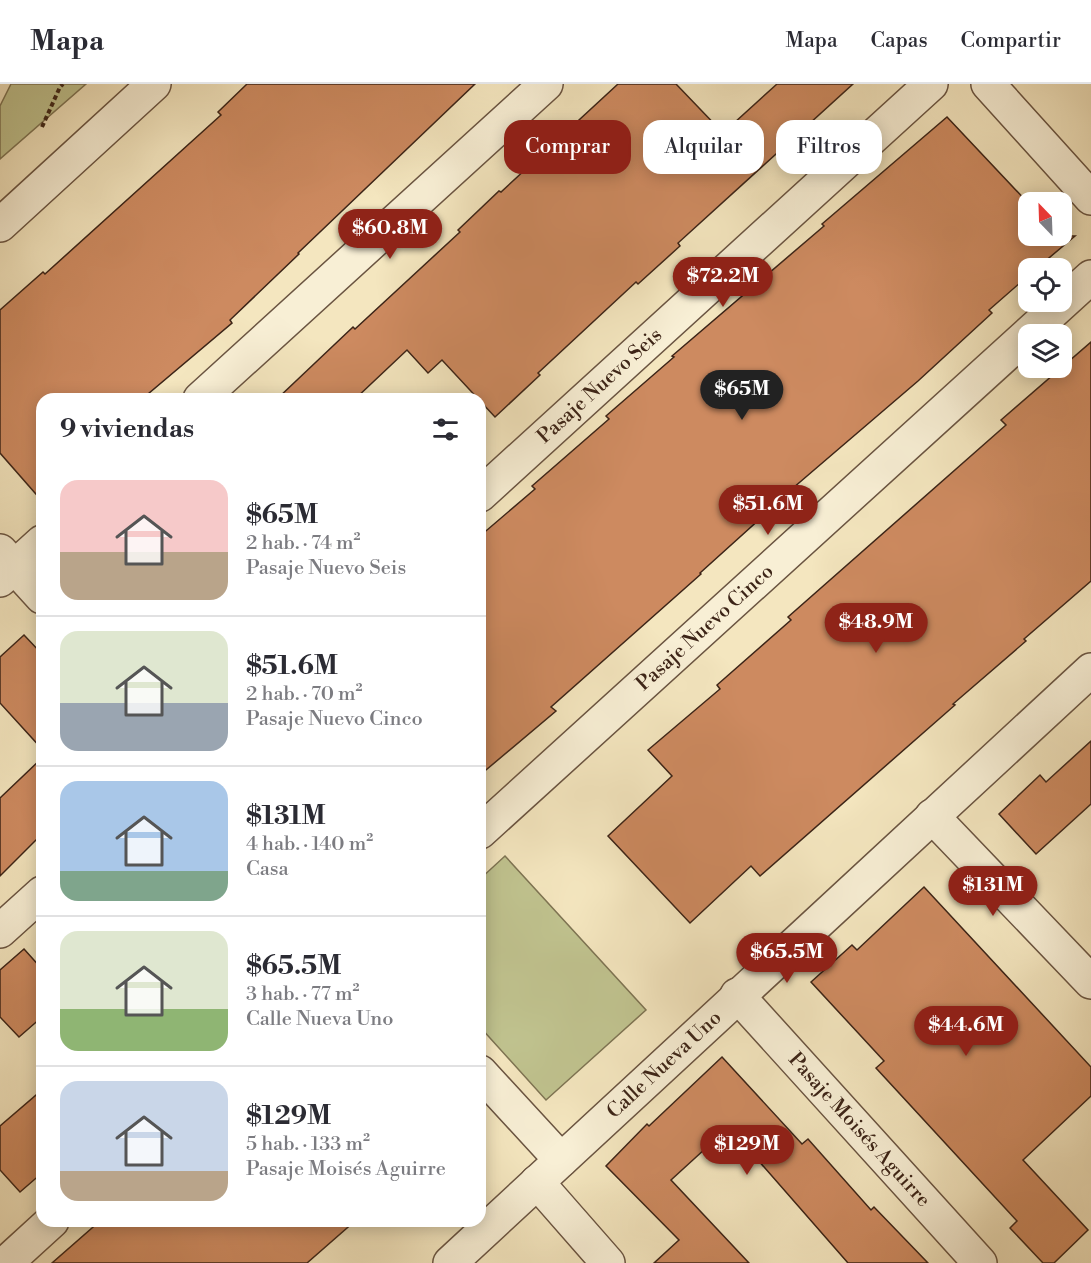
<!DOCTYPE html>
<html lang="es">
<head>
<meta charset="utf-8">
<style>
	body { margin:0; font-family:"Libre Bodoni",serif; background:#f2f2f3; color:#2b2b33; height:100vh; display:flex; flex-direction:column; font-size:22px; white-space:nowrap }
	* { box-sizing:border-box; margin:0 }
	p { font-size:20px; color:#7c7c81 }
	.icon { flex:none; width:33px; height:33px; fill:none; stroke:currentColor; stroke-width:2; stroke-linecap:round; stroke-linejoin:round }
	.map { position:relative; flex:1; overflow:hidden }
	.panel { position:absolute; left:36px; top:309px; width:450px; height:834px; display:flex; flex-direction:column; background:#fff; border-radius:18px; box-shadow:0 3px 15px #0003 }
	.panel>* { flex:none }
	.hud { position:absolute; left:504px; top:36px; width:496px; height:54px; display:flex; gap:12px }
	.needle { width:39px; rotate:337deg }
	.controls { position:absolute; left:1018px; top:108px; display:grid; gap:12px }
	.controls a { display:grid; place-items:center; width:54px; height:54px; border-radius:12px; background:#fff; box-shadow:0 3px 15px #0003; font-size:30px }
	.price { position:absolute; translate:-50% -51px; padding:0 14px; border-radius:21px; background:#8f2418; color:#fff; font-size:20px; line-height:39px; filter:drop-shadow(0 2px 3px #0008) }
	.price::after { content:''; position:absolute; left:50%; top:36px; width:18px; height:14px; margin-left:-9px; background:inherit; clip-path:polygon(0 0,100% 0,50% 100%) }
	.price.current { background:#222; color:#fff }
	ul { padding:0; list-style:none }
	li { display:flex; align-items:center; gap:18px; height:150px; padding:0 24px }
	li+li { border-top:2px solid #e1e1e2 }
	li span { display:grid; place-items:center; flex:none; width:168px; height:120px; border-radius:18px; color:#555 }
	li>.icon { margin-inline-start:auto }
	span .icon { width:72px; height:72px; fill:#fffc; stroke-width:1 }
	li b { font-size:26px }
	h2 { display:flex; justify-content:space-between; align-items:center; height:72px; padding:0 24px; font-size:26px }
	.chip { padding:0 21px; border-radius:18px; background:#fff; box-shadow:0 3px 15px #0003; font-size:21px; line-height:54px }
	.chip.current { background:#8f2418; color:#fff }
	header { display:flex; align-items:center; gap:36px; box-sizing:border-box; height:84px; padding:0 30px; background:#fff; border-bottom:2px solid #e1e1e2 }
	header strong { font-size:28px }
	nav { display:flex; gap:33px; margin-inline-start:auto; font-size:21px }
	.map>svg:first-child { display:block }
	.green { fill:#c0c38f; stroke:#7e7453; stroke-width:1.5 }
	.building { fill:#cd8a60; stroke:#3c2417; stroke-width:1.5 }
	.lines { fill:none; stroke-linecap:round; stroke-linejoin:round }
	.street-casing { stroke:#6a5441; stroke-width:36 }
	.path { stroke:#3c2417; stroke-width:4; stroke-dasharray:4.5 3; stroke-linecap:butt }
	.street { stroke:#f8efd5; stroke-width:33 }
	.labels { text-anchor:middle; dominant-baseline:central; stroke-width:6; stroke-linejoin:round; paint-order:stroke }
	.street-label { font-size:20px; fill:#3c2417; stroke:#f8efd5 }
</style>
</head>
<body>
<header>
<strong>Mapa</strong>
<nav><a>Mapa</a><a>Capas</a><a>Compartir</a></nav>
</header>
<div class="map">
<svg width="1091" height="1179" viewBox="0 0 1091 1179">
	<rect width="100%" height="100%" fill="#f4e6bf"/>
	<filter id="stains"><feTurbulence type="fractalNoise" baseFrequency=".00333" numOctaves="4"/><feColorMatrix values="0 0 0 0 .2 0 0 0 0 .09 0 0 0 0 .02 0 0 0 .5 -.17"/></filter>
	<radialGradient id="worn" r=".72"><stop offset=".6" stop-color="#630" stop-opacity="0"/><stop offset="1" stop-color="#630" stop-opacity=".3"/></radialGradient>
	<g class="green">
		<polygon points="11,0 86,0 0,75 0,22"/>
		<polygon points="505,772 646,926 546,1016 480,943 480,795"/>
	</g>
	<g class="building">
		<polygon points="247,0 475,0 298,169 299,170 230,236 232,239 142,315 42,315 42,417 0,369 0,226 43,188 45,190 221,31 218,28"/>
		<polygon points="618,0 676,0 723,49 777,0 853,0 678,159 680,162 638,200 636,198 538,289 540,291 495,333 442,276 428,289 407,266 355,315 277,315 353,243 355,245 460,148 458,146 499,107 501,108"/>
		<polygon points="947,33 1029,120 1029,152 1075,152 1037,184 1029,184 1029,191 989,226 992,229 918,297 772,422 773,423 700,489 701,490 551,623 556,627 480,691 480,452 535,405 532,402 609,335 606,332 674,273 672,272 824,142 822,140"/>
		<polygon points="1091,258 1091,497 1024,555 1026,557 953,620 955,621 760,792 751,782 690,839 608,752 672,692 648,666 720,605 717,601 791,536 788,533 1006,341 1001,336"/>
		<polygon points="24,551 42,570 42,665 0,619 0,573"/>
		<polygon points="1091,657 1091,720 1036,770 999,730 1040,691 1046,698"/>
		<polygon points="42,674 42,750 0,792 0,714"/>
		<polygon points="924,803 1091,983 1091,1012 1023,1076 1088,1146 1054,1179 1043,1179 1010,1144 1017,1137 876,984 884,977 811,898 852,861 857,866"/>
		<polygon points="24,865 42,885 42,933 19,953 0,933 0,886"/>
		<polygon points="722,973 802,1060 808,1055 871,1126 874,1123 928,1179 848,1179 729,1043 671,1096 749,1179 654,1179 679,1156 606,1082 647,1040 649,1042"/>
		<polygon points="42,1006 42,1089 20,1108 0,1086 0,1042"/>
		<polygon points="100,1137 355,1137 307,1179 52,1179"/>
	</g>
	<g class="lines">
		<defs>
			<g id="street">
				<polyline points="988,0 1091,114"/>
				<polyline points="0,141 154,0"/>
				<polyline points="200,315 546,0"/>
				<path id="s1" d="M480,411L931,0"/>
				<polyline points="0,467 42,513"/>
				<polyline points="0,496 42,458"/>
				<polyline points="932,732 1091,898"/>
				<path id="s2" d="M480,748L1091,193"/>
				<polyline points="0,847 42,809"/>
				<path id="s3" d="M737,911L980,1179"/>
				<polyline points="480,988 561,1076"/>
				<polyline points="537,1098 608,1179"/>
				<polyline points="6,1179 52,1137"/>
				<path id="s4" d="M450,1179L1091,586"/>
			</g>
		</defs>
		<use href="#street" class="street-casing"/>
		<polyline class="path" points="42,43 60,3 63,0"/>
		<use href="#street" class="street"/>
	</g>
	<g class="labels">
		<g class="street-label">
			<text stroke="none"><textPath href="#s1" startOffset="162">Pasaje Nuevo Seis</textPath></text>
			<text stroke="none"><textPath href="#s2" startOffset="304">Pasaje Nuevo Cinco</textPath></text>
			<text stroke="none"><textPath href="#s4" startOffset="292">Calle Nueva Uno</textPath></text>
			<text stroke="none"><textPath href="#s3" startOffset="182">Pasaje Moisés Aguirre</textPath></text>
		</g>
	</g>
	<rect width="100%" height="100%" filter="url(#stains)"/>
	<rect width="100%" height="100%" fill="url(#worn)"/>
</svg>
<div class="controls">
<a><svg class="needle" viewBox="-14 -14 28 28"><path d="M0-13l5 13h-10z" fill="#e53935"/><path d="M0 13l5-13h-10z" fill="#7c7c81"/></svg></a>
<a><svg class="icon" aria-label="locate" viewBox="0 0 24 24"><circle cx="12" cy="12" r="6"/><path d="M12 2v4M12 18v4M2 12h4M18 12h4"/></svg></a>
<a><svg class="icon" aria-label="layers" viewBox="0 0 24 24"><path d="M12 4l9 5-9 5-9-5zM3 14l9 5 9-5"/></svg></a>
</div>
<b class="price" style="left:390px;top:176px">$60.8M</b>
<b class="price" style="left:723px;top:224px">$72.2M</b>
<b class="price current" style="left:742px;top:337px">$65M</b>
<b class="price" style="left:768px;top:452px">$51.6M</b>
<b class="price" style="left:876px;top:570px">$48.9M</b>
<b class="price" style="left:993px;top:833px">$131M</b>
<b class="price" style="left:787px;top:900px">$65.5M</b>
<b class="price" style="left:966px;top:973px">$44.6M</b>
<b class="price" style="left:747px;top:1092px">$129M</b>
<div class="hud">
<a class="chip current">Comprar</a>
<a class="chip">Alquilar</a>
<a class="chip">Filtros</a>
</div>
<section class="panel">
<h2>9 viviendas<svg class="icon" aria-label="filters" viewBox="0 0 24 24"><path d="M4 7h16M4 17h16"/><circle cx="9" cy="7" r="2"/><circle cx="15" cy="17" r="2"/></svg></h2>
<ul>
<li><span style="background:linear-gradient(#f6c9c9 60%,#b9a48a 0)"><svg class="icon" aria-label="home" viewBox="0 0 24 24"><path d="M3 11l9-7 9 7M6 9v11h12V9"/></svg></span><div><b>$65M</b><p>2 hab. · 74 m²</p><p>Pasaje Nuevo Seis</p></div></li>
<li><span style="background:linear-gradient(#dfe7d0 60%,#9aa5b1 0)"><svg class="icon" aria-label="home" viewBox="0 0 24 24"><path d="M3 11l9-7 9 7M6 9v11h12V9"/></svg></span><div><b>$51.6M</b><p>2 hab. · 70 m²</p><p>Pasaje Nuevo Cinco</p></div></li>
<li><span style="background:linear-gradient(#a9c7e8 75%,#7fa58c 0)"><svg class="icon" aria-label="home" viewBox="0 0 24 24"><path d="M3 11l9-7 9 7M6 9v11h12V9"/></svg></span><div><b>$131M</b><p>4 hab. · 140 m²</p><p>Casa</p></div></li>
<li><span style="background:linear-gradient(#dfe7d0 65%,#8fb573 0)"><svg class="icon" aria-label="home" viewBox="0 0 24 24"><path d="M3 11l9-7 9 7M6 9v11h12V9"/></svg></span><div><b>$65.5M</b><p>3 hab. · 77 m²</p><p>Calle Nueva Uno</p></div></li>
<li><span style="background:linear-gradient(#c9d6e8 75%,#b9a48a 0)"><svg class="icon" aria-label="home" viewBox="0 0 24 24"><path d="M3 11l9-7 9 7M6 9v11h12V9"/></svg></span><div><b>$129M</b><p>5 hab. · 133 m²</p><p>Pasaje Moisés Aguirre</p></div></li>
</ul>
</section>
</div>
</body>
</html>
